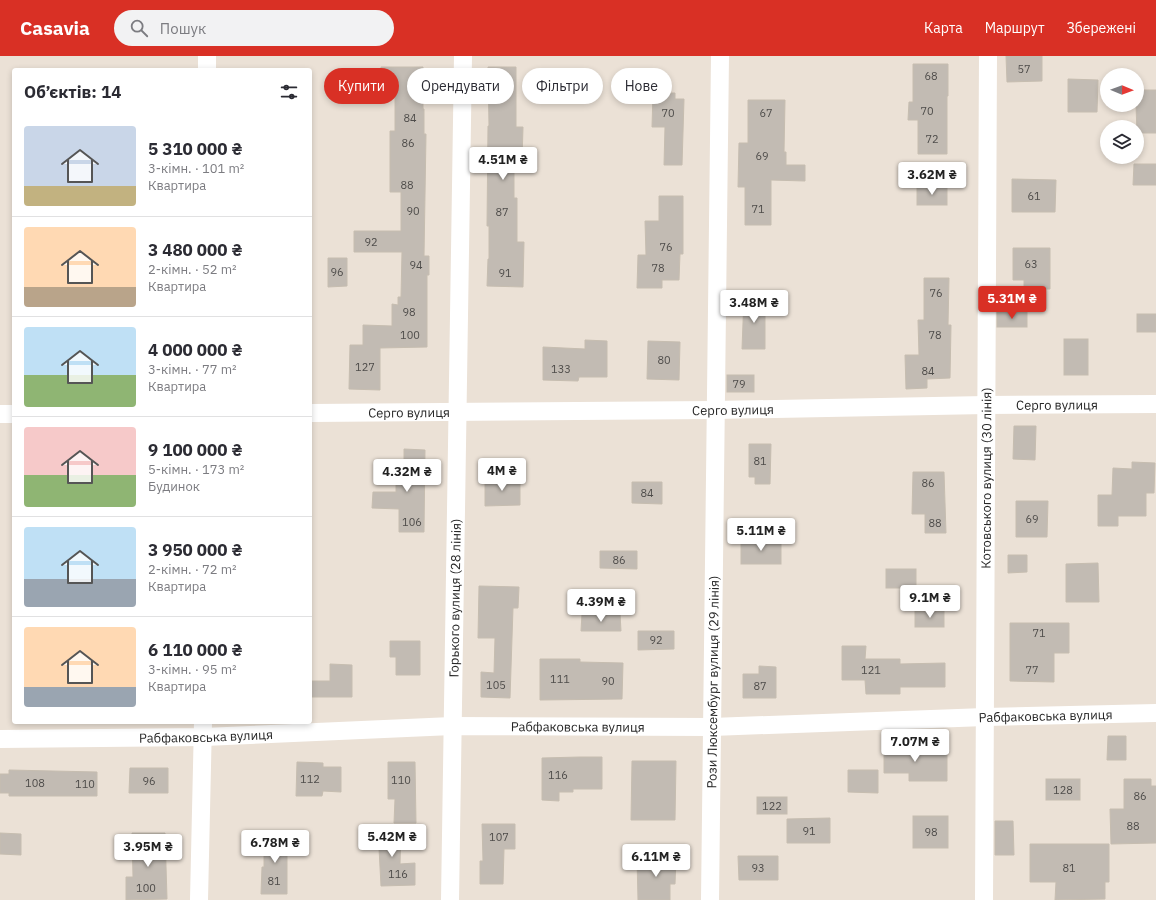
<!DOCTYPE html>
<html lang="uk">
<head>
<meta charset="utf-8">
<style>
	body { margin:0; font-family:"IBM Plex Sans",sans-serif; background:#f2f2f3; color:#2b2b33; height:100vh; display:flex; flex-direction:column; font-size:15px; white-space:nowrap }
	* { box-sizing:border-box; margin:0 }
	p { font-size:13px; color:#7c7c81 }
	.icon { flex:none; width:22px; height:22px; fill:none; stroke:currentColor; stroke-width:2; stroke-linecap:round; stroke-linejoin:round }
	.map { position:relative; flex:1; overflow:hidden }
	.sheet { position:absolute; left:12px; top:12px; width:300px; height:656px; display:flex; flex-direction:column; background:#fff; border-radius:4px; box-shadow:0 2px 6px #0003 }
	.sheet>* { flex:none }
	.hud { position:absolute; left:324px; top:12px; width:380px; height:36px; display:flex; gap:8px }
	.needle { width:26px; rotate:91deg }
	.buttons { position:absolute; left:1100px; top:12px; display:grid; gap:8px }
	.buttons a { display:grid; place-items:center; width:44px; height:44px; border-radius:50%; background:#fff; box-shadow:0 2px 6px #0003; font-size:20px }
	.price { position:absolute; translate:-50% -34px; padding:0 9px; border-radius:4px; background:#fff; color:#222; font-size:13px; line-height:26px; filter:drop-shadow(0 1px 2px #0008) }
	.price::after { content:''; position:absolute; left:50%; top:24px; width:12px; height:9px; margin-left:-6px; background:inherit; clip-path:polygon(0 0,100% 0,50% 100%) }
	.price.current { background:#d93025; color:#fff }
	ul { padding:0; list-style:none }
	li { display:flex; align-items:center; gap:12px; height:100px; padding:0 12px }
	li+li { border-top:1px solid #e1e1e2 }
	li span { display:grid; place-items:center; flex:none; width:112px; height:80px; border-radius:4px; color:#555 }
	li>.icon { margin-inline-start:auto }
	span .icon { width:48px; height:48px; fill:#fffc; stroke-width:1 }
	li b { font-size:17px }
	h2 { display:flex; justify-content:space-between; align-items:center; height:48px; padding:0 12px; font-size:17px }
	.chip { padding:0 14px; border-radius:18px; background:#fff; box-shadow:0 2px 6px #0003; font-size:14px; line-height:36px }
	.chip.current { background:#d93025; color:#fff }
	header { display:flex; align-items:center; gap:24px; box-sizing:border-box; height:56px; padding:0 20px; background:#d93025; color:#fff }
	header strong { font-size:19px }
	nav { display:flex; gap:22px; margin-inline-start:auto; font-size:14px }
	.search { width:280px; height:36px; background:#f2f2f3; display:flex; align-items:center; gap:10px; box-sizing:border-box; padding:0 14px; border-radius:22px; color:#7c7c81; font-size:15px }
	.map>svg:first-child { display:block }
	.building { fill:#c2bbb3; stroke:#c6bdb0 }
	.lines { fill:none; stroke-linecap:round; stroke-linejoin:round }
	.street { stroke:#fff; stroke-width:18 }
	.labels { text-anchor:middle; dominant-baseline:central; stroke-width:3; stroke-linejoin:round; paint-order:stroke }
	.number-label { font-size:11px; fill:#4e4c4a }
	.street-label { font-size:13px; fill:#272727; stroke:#fff }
</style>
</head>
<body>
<header>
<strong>Casavia</strong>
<div class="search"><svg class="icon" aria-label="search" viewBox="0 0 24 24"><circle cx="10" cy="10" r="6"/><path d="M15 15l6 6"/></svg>Пошук</div>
<nav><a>Карта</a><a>Маршрут</a><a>Збережені</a></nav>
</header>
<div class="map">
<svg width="1156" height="844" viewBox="0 0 1156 844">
	<rect width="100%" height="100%" fill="#ebe1d6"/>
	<g class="building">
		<polygon points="1006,0 1042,0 1042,25 1007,26"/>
		<polygon points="913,8 948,8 948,40 947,40 947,98 918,98 918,64 908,64 909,46 913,46"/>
		<polygon points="381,11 423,11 423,53 424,53 424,78 426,78 424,200 429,200 429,219 427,219 427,291 380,292 380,334 349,333 350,289 363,289 363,269 392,270 392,248 398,249 398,241 401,241 402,196 354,196 354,175 401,175 401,136 390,136 390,75 395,75 395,32 381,32"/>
		<polygon points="488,11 516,11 516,71 523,71 522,104 514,104 514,142 517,142 517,186 524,186 523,231 487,230 488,203 489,203 489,170 487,170 488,70 489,70"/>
		<polygon points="1068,23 1098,24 1097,56 1068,56"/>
		<polygon points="1137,34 1156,34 1156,77 1137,77 1136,49 1137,49"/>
		<polygon points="653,37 675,37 675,43 684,43 682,109 664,109 665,71 652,71"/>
		<polygon points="748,44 785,44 784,96 786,96 786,109 805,109 805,125 771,124 771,169 745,169 745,131 738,131 739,87 748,87"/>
		<polygon points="1134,108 1156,108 1156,129 1133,129"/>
		<polygon points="1012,123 1056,124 1055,156 1012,156"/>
		<rect x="917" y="131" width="30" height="18"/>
		<polygon points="659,140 683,140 683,198 680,198 679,224 662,224 662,232 637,232 638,199 646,199 645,165 659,165"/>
		<polygon points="1013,192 1050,192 1050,233 1024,233 1024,224 1013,224"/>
		<polygon points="328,202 347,202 347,230 328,231"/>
		<polygon points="924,222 949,222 948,269 951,269 950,322 927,323 927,332 906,333 905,299 919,299 918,264 924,264"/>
		<polygon points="744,241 765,242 765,293 742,293"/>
		<rect x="997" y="256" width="30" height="15"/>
		<rect x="1137" y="258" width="19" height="18"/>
		<rect x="1064" y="283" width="24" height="36"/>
		<polygon points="585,284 607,285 607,321 579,321 578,325 543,324 543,291 585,293"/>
		<polygon points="648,285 680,286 679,324 647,323"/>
		<rect x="727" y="319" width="27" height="17"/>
		<polygon points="1014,370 1036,370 1035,404 1013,403"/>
		<polygon points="749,388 771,388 770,428 755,428 755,421 749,421"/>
		<polygon points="404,393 425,394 424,476 399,476 399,453 372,452 373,436 396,436 396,409 404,409"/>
		<polygon points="1132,406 1155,407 1154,437 1146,437 1146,460 1118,460 1118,470 1098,470 1098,439 1112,439 1113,412 1132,413"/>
		<polygon points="913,416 944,416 946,477 925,477 925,458 912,458"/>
		<polygon points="485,422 520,422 520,449 485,450"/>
		<polygon points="632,426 662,426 662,448 632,447"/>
		<polygon points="1016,445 1048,445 1047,481 1016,481"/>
		<rect x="741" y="483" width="40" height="25"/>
		<polygon points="600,495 637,495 637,513 600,512"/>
		<polygon points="1008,499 1027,499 1027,516 1008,517"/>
		<polygon points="1098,507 1099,546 1066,546 1066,508"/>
		<rect x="886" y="513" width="30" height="19"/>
		<polygon points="479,530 519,531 518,552 513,552 510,642 481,641 481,616 494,617 495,582 478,582"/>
		<rect x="915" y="555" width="29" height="16"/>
		<polygon points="582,558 620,558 621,575 581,575"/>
		<polygon points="1010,567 1069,567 1069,597 1054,597 1054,626 1010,625"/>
		<polygon points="638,575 674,575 674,593 638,594"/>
		<polygon points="390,585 420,585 420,619 396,619 396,601 390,601"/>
		<polygon points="842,590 866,590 865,603 900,603 900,608 945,607 945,631 900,631 900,638 866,638 865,624 842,624"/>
		<polygon points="540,603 580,603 580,606 623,607 622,643 540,644"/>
		<polygon points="330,608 352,609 352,641 310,641 310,625 330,625"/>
		<polygon points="759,610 776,611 776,642 743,642 743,618 759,618"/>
		<polygon points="1108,680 1126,680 1126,704 1107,704"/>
		<polygon points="884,683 899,683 899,696 947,696 947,725 909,725 909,717 884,717"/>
		<polygon points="580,701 602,701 602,733 573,733 573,736 559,736 559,745 542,744 542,702"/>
		<polygon points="632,705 676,705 675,764 631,764"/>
		<polygon points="297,706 323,707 323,711 341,711 341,736 323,735 322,740 296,740"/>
		<polygon points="388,706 415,706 416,767 394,767 395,743 388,743"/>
		<polygon points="130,712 168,712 168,737 129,737"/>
		<polygon points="9,714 97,716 97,740 9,740 9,737 0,737 0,718 9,718"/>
		<polygon points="848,714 878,714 878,737 848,736"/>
		<rect x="1046" y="723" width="34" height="21"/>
		<polygon points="1124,723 1151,723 1151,730 1156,730 1156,787 1111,788 1110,753 1124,753"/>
		<rect x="757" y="741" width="30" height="17"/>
		<rect x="913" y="760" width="35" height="32"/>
		<polygon points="830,762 830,787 787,787 787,763"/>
		<polygon points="995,765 1013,765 1014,799 995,799"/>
		<polygon points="482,768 515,768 515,793 504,793 503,828 480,828 480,805 483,805"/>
		<polygon points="371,772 401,774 400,808 415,807 415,829 381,830 379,792 370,792"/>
		<polygon points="264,775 287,776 287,838 261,838 262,811 264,811"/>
		<polygon points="0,777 21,778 21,799 0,798"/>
		<polygon points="132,777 165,777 167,843 126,844 126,821 133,821"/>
		<polygon points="1030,788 1109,788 1109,826 1105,826 1105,843 1055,844 1056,826 1030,826"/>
		<polygon points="738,800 778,800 778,824 739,824"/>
		<polygon points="637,802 676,802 675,828 670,828 670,844 638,844"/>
	</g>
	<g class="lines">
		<g class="street">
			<polyline points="207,14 207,0"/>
			<path id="s1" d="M310,357L715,354L986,349L1156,348"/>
			<polyline points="0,358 14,358"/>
			<path id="s2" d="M0,683L204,681L452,670L712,671L985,661L1156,657"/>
			<polyline points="199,844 203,666"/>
			<path id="s3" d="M450,844L463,0"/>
			<path id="s4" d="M710,844L720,0"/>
			<path id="s5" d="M984,844L988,0"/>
		</g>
	</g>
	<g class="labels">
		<g class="number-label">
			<text x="1024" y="13">57</text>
			<text x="931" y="20">68</text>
			<text x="927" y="55">70</text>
			<text x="668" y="57">70</text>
			<text x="766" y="57">67</text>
			<text x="410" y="62">84</text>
			<text x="932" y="83">72</text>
			<text x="408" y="87">86</text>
			<text x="762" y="100">69</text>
			<text x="407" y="129">88</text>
			<text x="1034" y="140">61</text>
			<text x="758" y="153">71</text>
			<text x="413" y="155">90</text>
			<text x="502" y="156">87</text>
			<text x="371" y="186">92</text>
			<text x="666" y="191">76</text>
			<text x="1031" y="208">63</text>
			<text x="416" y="209">94</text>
			<text x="658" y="212">78</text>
			<text x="337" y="216">96</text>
			<text x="505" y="217">91</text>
			<text x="936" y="237">76</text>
			<text x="409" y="256">98</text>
			<text x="410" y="279">100</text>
			<text x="935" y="279">78</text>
			<text x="664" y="304">80</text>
			<text x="365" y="311">127</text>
			<text x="561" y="313">133</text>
			<text x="928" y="315">84</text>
			<text x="739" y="328">79</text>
			<text x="760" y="405">81</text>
			<text x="928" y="427">86</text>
			<text x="647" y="437">84</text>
			<text x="1032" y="463">69</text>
			<text x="412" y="466">106</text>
			<text x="935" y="467">88</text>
			<text x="619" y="504">86</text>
			<text x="1039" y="577">71</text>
			<text x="656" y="584">92</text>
			<text x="871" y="614">121</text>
			<text x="1032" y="614">77</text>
			<text x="560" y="623">111</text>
			<text x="608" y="625">90</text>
			<text x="496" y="629">105</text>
			<text x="760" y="630">87</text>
			<text x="558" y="719">116</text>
			<text x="310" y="723">112</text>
			<text x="401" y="724">110</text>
			<text x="149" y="725">96</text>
			<text x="35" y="727">108</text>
			<text x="85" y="728">110</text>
			<text x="1063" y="734">128</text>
			<text x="1140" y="740">86</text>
			<text x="772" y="750">122</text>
			<text x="1133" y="770">88</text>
			<text x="809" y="775">91</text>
			<text x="931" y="776">98</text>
			<text x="499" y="781">107</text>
			<text x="758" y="812">93</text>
			<text x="1069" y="812">81</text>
			<text x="398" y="818">116</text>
			<text x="274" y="825">81</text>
			<text x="146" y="832">100</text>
		</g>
		<g class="street-label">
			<text stroke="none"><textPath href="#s1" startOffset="747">Серго вулиця</textPath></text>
			<text stroke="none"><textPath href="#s1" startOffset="423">Серго вулиця</textPath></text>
			<text stroke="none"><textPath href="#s1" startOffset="99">Серго вулиця</textPath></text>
			<text stroke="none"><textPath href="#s5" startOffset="422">Котовського вулиця (30 лiнiя)</textPath></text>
			<text stroke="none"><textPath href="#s3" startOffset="302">Горького вулиця (28 лiнiя)</textPath></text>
			<text stroke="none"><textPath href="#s4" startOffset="218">Рози Люксембург вулиця (29 лiнiя)</textPath></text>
			<text stroke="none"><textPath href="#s2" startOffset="1046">Рабфаковська вулиця</textPath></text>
			<text stroke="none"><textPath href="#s2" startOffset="578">Рабфаковська вулиця</textPath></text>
			<text stroke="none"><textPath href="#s2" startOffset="206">Рабфаковська вулиця</textPath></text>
		</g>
	</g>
</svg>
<div class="buttons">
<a><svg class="needle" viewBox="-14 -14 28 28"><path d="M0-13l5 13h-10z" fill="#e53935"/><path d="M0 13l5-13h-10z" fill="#7c7c81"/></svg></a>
<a><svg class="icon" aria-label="layers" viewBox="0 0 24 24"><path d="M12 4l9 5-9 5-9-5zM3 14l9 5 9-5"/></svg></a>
</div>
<b class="price" style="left:503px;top:125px">4.51M ₴</b>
<b class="price" style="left:932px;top:140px">3.62M ₴</b>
<b class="price current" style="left:1012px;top:264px">5.31M ₴</b>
<b class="price" style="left:754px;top:268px">3.48M ₴</b>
<b class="price" style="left:502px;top:436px">4M ₴</b>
<b class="price" style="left:407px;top:437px">4.32M ₴</b>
<b class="price" style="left:761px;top:496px">5.11M ₴</b>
<b class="price" style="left:930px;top:563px">9.1M ₴</b>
<b class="price" style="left:601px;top:567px">4.39M ₴</b>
<b class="price" style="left:915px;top:707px">7.07M ₴</b>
<b class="price" style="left:392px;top:802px">5.42M ₴</b>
<b class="price" style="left:275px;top:808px">6.78M ₴</b>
<b class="price" style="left:148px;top:812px">3.95M ₴</b>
<b class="price" style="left:656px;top:822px">6.11M ₴</b>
<div class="hud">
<a class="chip current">Купити</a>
<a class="chip">Орендувати</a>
<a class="chip">Фільтри</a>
<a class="chip">Нове</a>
</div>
<section class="sheet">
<h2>Об’єктів: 14<svg class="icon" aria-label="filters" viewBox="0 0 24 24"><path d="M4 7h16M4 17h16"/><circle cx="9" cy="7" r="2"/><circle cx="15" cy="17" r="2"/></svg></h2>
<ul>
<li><span style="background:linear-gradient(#c9d6e8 75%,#c2b280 0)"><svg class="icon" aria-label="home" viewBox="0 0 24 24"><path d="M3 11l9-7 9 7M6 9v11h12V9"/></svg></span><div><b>5 310 000 ₴</b><p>3-кімн. · 101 m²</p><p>Квартира</p></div></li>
<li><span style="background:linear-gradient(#ffd9b3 75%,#b9a48a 0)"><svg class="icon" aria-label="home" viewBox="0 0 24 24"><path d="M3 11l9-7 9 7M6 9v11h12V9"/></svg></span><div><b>3 480 000 ₴</b><p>2-кімн. · 52 m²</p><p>Квартира</p></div></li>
<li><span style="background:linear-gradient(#bfe0f5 60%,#8fb573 0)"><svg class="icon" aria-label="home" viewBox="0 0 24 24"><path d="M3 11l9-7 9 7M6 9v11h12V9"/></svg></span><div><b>4 000 000 ₴</b><p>3-кімн. · 77 m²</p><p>Квартира</p></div></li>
<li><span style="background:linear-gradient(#f6c9c9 60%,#8fb573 0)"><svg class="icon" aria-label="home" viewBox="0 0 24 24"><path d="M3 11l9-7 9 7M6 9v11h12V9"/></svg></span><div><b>9 100 000 ₴</b><p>5-кімн. · 173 m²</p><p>Будинок</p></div></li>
<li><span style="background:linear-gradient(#bfe0f5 65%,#9aa5b1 0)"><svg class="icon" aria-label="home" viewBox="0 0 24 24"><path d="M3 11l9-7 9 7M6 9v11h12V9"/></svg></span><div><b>3 950 000 ₴</b><p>2-кімн. · 72 m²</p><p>Квартира</p></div></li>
<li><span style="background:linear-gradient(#ffd9b3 75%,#9aa5b1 0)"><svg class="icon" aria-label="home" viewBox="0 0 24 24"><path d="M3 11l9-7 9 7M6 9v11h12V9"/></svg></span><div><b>6 110 000 ₴</b><p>3-кімн. · 95 m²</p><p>Квартира</p></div></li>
</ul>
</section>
</div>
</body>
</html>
